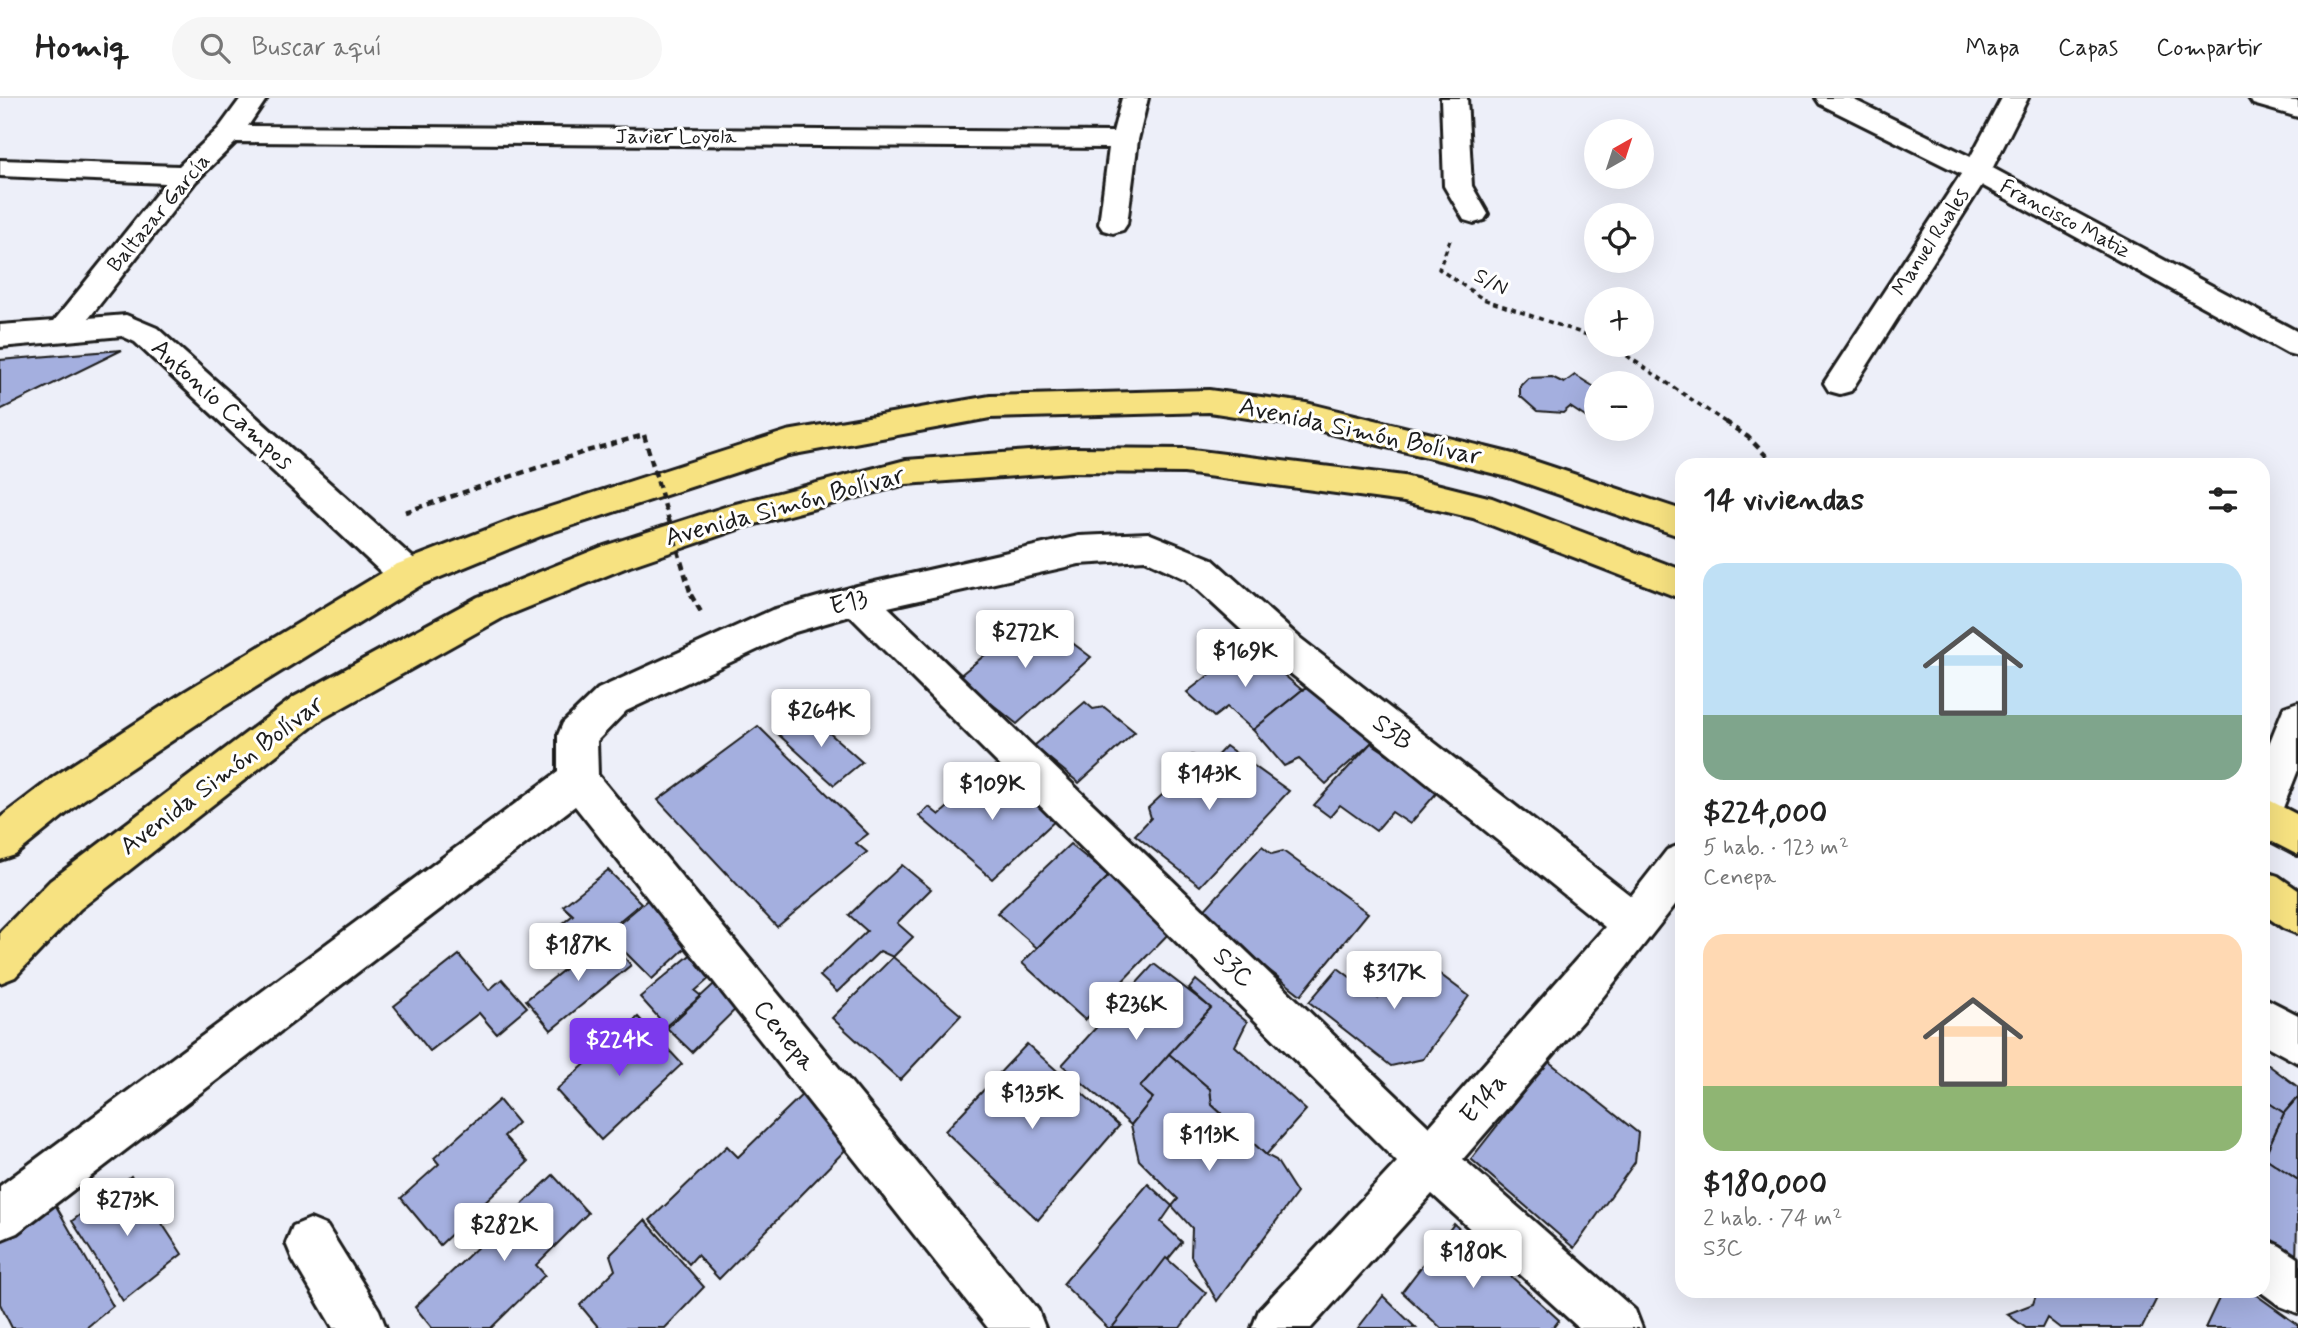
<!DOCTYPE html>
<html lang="es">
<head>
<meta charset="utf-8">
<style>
	body { margin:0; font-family:Mynerve,sans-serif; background:#f6f6f6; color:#222; height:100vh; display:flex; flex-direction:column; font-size:26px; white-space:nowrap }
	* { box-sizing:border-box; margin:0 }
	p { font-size:23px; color:#767676 }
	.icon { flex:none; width:38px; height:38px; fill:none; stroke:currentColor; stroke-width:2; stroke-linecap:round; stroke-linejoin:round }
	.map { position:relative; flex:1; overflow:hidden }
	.side { position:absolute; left:1675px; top:360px; width:595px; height:840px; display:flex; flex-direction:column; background:#fff; border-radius:21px; box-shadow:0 7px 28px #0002 }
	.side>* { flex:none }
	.needle { width:46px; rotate:39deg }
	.tools { position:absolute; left:1584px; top:21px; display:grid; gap:14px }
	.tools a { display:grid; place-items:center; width:70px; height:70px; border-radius:50%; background:#fff; box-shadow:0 7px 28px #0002; font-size:35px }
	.price { position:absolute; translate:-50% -60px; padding:0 16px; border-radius:7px; background:#fff; color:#222; font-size:23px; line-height:46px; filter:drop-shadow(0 2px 4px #0008) }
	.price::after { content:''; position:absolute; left:50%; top:42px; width:21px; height:16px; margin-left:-10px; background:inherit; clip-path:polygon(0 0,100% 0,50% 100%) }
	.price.current { background:#7c3aed; color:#fff }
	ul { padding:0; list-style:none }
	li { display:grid; align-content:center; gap:14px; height:371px; padding:0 28px }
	li span { display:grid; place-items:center; height:217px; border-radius:21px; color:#555 }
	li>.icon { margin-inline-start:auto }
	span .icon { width:126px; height:126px; fill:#fffc; stroke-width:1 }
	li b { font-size:30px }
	h2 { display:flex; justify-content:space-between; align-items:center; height:84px; padding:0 28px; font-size:30px }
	header { display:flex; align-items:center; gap:42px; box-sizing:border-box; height:98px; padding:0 35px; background:#fff; border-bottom:2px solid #e0e0e0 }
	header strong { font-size:33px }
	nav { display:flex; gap:38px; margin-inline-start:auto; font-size:24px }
	.search { width:490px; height:63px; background:#f6f6f6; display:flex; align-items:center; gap:18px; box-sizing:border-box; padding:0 24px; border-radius:38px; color:#767676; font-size:26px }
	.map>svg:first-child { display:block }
	.building { fill:#a4afdf; stroke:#1c1c1c; stroke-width:2 }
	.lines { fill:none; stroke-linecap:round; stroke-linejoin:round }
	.street-casing { stroke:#1c1c1c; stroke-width:6 }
	.secondary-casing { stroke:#1c1c1c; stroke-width:6 }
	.highway-casing { stroke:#1c1c1c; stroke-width:6 }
	.path-far1 { stroke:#1c1c1c; stroke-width:3.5; stroke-dasharray:5 4.5; stroke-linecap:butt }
	.path { stroke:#1c1c1c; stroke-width:4.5; stroke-dasharray:7 5; stroke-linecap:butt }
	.street { fill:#fff; fill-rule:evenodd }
	.secondary { fill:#fff; fill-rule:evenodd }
	.highway { fill:#f7e281; fill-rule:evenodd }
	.path-bridge { stroke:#1c1c1c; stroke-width:4.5; stroke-dasharray:7 5; stroke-linecap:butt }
	.labels { text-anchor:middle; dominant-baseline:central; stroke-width:6; stroke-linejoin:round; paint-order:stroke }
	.far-street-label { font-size:21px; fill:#1c1c1c; stroke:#fff }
	.street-label { font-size:26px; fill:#1c1c1c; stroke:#fff }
</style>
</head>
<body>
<header>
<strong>Homiq</strong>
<div class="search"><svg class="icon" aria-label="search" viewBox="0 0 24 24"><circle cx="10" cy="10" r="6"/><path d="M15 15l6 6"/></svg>Buscar aquí</div>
<nav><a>Mapa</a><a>Capas</a><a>Compartir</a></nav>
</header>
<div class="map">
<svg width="2298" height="1230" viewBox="0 0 2298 1230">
	<rect width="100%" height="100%" fill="#edeff9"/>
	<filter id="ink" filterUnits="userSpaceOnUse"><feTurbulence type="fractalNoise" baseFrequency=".0143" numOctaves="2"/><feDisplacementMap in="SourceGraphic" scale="14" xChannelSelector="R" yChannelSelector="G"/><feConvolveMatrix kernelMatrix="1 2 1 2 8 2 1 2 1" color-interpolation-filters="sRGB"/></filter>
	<g filter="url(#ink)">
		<g class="building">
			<polygon points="122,252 0,312 0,262"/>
			<polygon points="1575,277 1596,290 1596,317 1590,322 1570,309 1563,315 1537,313 1520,298 1520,288 1528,280 1552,279 1564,285"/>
			<polygon points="1025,524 1036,532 1046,525 1091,559 1017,626 958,579"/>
			<polygon points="1248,547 1302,592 1253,632 1227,609 1214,619 1187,594"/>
			<polygon points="1317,587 1381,640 1371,645 1326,686 1299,661 1284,668 1253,632 1302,592"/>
			<polygon points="1085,604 1093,611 1104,609 1135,634 1079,685 1034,648"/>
			<polygon points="807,615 862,664 834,687 779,637"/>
			<polygon points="758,628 868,736 856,745 867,754 777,829 658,702"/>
			<polygon points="1371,645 1440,691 1410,726 1392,714 1376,733 1340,707 1330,719 1314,707"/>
			<polygon points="1226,648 1289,693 1200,788 1135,737 1151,720 1148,710 1175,685 1173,674 1192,657 1212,663"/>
			<polygon points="994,668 1058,720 992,781 919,718 929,709 939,717"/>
			<polygon points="1070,746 1109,778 1037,850 997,815"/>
			<polygon points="1262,748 1272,756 1283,753 1368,815 1301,897 1199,818"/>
			<polygon points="902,767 931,791 897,825 913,839 893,859 880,853 837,894 820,878 867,833 849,817"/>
			<polygon points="608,772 641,805 568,866 545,840 573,817 563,808"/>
			<polygon points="1109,778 1173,831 1085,922 1022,865"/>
			<polygon points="659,792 703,834 652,881 607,836"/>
			<polygon points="606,838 631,867 551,932 526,902"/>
			<polygon points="707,843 727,865 695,893 701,898 666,928 640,899"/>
			<polygon points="1413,856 1469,898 1423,961 1391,968 1309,904 1338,870 1378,900"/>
			<polygon points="459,857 489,892 502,881 527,909 496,935 479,915 430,953 394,908"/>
			<polygon points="893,859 961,917 900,982 832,920"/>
			<polygon points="1154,866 1211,910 1140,989 1153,1000 1131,1027 1062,967"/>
			<polygon points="730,871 754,893 692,954 667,930"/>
			<polygon points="1196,882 1247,924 1235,948 1306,1012 1266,1057 1212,1007 1210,991 1169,956 1211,910 1189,891"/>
			<polygon points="638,919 682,966 601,1042 556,992"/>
			<polygon points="1027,946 1119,1028 1038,1122 945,1033"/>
			<polygon points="1169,956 1210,991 1212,1007 1266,1057 1276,1062 1297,1095 1217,1203 1191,1158 1192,1130 1172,1108 1178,1101 1139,1062 1131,1027 1153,1000 1140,989"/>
			<polygon points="1548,963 1638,1035 1635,1064 1574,1150 1471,1061"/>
			<polygon points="2263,963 2298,989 2298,999 2284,1015 2263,1001"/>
			<polygon points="808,991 858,1039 719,1181 697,1157 689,1166 650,1122 727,1048 738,1059"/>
			<polygon points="2298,999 2298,1082 2264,1059 2284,1015"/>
			<polygon points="2263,1001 2284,1015 2263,1061"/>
			<polygon points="499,1002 518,1025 504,1038 528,1064 440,1147 401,1100 439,1066 434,1060"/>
			<polygon points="2264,1059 2298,1082 2296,1166 2263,1137"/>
			<polygon points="553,1077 588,1115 536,1167 545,1177 491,1230 432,1230 415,1209"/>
			<polygon points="131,1078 182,1156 123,1203 72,1123"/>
			<polygon points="1148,1086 1172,1108 1161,1124 1182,1144 1112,1230 1108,1230 1063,1186"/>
			<polygon points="52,1101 113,1208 86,1230 12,1230 0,1206 0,1140"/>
			<polygon points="645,1122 704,1189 665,1230 599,1230 580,1207 615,1172 610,1157"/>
			<polygon points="1454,1126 1559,1222 1553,1230 1441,1230 1402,1194"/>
			<polygon points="1166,1160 1206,1195 1180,1230 1112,1230"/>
			<polygon points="2037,1194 2160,1194 2142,1230 2060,1230 2047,1220 2042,1230 2026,1230 2007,1216 2033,1206"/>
			<polygon points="2222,1194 2252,1194 2298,1227 2298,1230 2205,1230"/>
			<polygon points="1383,1198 1416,1230 1358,1230"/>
		</g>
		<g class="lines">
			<defs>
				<g id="street">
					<polygon points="241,0 267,0 248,28 1113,34 1122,0 1148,0 1138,42 1127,126 1123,132 1113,135 1103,132 1099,126 1109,50 236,44 196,83 89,220 126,217 157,230 421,467 426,477 421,487 408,491 395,487 135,244 122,238 0,249 0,227 54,223 165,85 0,78 0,62 179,68 219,30"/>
					<polygon points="1441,0 1467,0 1472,88 1488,116 1484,122 1474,125 1464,122 1444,88"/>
					<polygon points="2002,0 2028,0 1991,73 1851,293 1840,296 1829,293 1824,285 1963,73"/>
					<polygon points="2249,0 2298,3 2298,19 2253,6"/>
					<path d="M1148,435L1212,461L1300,540L1631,798L1667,752L1682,746V798L1602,900L1463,1061L1635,1212L1642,1230H1579L1432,1096L1311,1230H1252L1259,1212L1397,1064L850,518L795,534L626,613L597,643L598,677L1038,1212L1045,1230H988L575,708L17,1135L0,1142V1088L558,674V637L563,625L598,591L772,512L857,488L1079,438ZM1145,462L1186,481L1274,562L1605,829L1429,1029L888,509L1079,466Z"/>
					<polygon points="2298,604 2298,672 2277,725 2263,730 2263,661 2284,609"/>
					<polygon points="2263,899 2298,917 2298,965 2263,946"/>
					<polygon points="310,1121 327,1128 379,1212 386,1230 333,1230 293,1162 286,1145 293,1128"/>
					<polygon points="2263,1140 2280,1148 2298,1160 2298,1215 2280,1208 2261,1194"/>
				</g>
				<polygon id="secondary" points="1816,0 1850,0 1987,67 2298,234 2298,258 2287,255 1967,79 1820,6"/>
				<g id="highway">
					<polygon points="1209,292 1306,305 1513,356 1682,412 1682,439 1508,379 1306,329 1209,314 990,320 789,357 543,437 421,487 212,616 83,702 15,757 0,762 0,720 55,678 184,594 395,467 519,419 787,333 990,298"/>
					<polygon points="1070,350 1184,351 1404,378 1492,400 1682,472 1682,501 1473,420 1404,404 1184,375 1070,374 906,386 744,429 630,468 504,519 322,621 80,811 15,879 0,885 0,834 50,783 294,599 478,499 604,448 728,408 906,362"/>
					<polygon points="2263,699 2298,717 2298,757 2263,739"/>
					<polygon points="2263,773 2278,778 2298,792 2298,836 2283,830 2263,816"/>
				</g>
			</defs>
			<use href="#street" class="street-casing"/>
			<use href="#secondary" class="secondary-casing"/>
			<use href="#highway" class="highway-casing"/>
			<g class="path-far1">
				<polyline points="1450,142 1439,171 1483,201 1596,240"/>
				<polyline points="1611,247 1728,326"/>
			</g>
			<g class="path">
				<polyline points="1725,324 1748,339 1776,368"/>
				<polyline points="405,414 587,353 644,337"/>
				<polyline points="691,497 701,514"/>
			</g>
			<use href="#street" class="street"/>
			<use href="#secondary" class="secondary"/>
			<use href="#highway" class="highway"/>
			<polyline class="path-bridge" points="644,337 691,497"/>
		</g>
	</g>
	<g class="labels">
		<g class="far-street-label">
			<text x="676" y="39">Javier Loyola</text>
			<text transform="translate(159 115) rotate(-50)">Baltazar García</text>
			<text transform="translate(2065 121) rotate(28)">Francisco Matiz</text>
			<text transform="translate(1931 144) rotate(-57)">Manuel Ruales</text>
			<text transform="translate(1491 184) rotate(27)">S/N</text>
		</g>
		<g class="street-label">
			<text transform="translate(222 307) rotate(42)">Antonio Campos</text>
			<text transform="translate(1360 334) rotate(12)">Avenida Simón Bolívar</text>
			<text transform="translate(785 409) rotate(-15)">Avenida Simón Bolívar</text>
			<text transform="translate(849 505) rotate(-15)">E13</text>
			<text transform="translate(1392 635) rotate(38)">S3B</text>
			<text transform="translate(222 678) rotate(-37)">Avenida Simón Bolívar</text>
			<text transform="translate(1233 870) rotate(44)">S3C</text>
			<text transform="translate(784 938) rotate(51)">Cenepa</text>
			<text transform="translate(1484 1001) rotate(-49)">E14a</text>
		</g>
	</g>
</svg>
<div class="tools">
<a><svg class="needle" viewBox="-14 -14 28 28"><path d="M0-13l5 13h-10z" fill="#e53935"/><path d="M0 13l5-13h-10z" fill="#767676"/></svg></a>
<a><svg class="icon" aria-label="locate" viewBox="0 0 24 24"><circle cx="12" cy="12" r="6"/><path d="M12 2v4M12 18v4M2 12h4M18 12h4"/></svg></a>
<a>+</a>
<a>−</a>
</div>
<b class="price" style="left:1025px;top:572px">$272K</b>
<b class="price" style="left:1245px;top:591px">$169K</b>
<b class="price" style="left:821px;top:651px">$264K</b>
<b class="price" style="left:1209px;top:714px">$143K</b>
<b class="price" style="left:992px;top:724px">$109K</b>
<b class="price" style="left:578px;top:885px">$187K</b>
<b class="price" style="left:1394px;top:913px">$317K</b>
<b class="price" style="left:1136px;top:944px">$236K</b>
<b class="price current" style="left:619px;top:980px">$224K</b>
<b class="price" style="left:1032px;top:1033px">$135K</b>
<b class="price" style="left:1209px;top:1075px">$113K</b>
<b class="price" style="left:127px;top:1140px">$273K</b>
<b class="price" style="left:504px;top:1165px">$282K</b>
<b class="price" style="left:1473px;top:1192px">$180K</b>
<section class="side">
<h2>14 viviendas<svg class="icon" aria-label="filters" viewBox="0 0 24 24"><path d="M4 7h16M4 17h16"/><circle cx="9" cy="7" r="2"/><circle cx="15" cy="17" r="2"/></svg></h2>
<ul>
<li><span style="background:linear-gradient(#bfe0f5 70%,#7fa58c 0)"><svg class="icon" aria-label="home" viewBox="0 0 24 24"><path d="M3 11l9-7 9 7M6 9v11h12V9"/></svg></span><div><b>$224,000</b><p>5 hab. · 123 m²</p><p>Cenepa</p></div></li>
<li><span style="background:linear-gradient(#ffd9b3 70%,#8fb573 0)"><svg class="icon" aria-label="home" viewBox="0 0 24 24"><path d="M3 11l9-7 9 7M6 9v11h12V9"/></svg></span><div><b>$180,000</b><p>2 hab. · 74 m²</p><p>S3C</p></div></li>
</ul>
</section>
</div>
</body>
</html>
